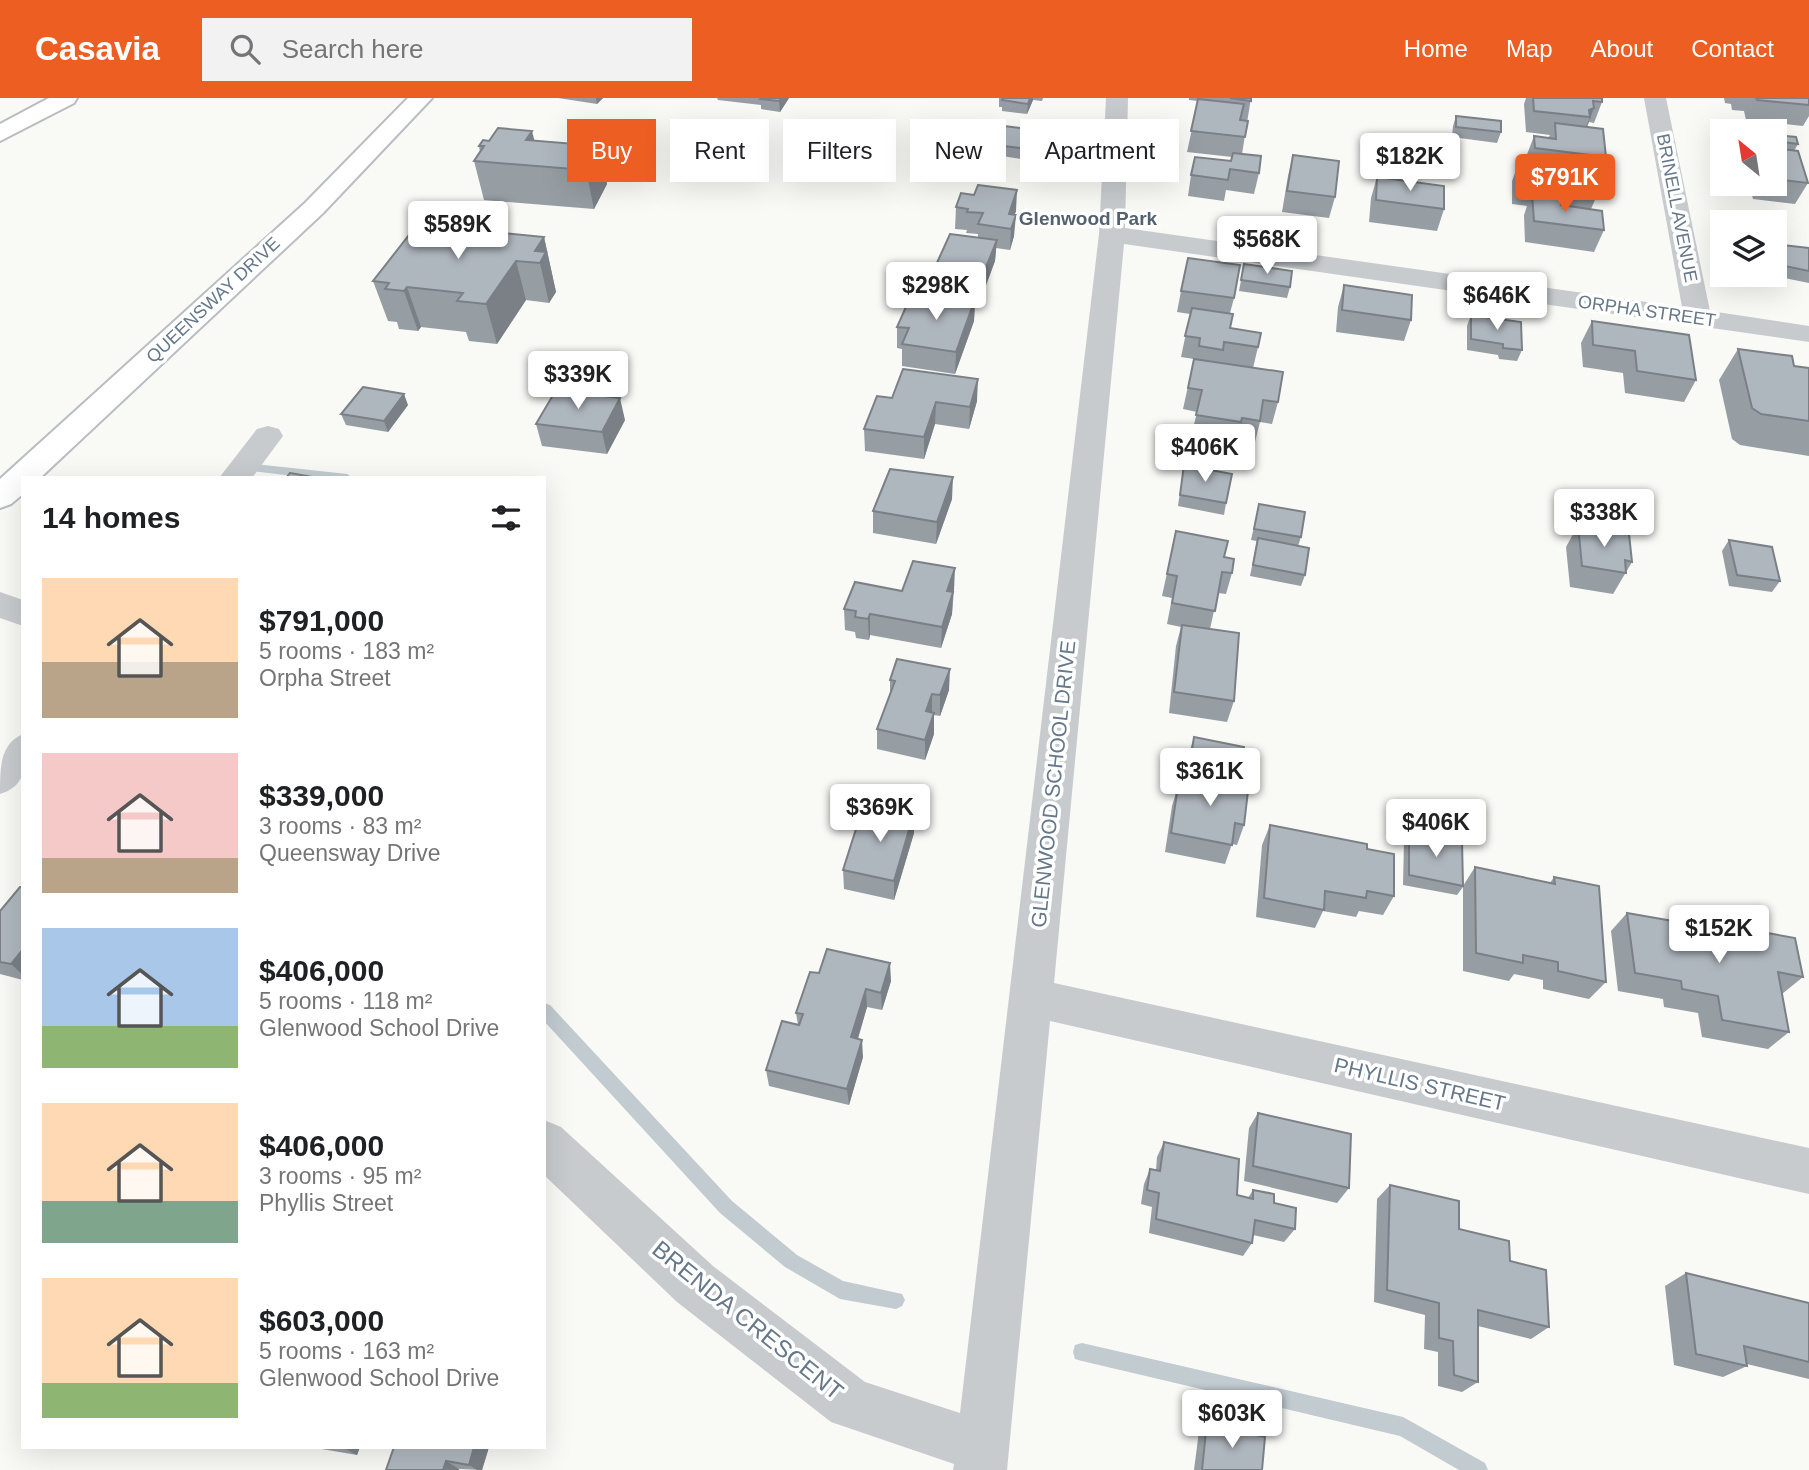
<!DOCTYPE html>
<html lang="en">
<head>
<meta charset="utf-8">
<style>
	body { margin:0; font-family:Helvetica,sans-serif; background:#f2f2f2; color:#202124; height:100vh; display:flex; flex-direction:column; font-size:26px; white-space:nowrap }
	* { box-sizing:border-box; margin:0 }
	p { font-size:23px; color:#757577 }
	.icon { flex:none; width:38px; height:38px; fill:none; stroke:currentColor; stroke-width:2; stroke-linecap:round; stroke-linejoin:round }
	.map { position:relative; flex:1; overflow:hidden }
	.details { position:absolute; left:21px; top:378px; width:525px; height:973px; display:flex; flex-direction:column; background:#fff; border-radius:0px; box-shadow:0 7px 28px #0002 }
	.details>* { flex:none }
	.guide { position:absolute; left:567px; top:21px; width:665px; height:63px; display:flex; gap:14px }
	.needle { width:46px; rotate:330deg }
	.fabs { position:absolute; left:1710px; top:21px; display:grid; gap:14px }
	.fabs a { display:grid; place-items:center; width:77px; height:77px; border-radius:0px; background:#fff; box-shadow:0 7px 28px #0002; font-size:35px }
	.price { position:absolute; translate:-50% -60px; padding:0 16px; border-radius:7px; background:#fff; color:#222; font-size:23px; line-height:46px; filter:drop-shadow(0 2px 4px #0008) }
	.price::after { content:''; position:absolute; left:50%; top:42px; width:21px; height:16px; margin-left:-10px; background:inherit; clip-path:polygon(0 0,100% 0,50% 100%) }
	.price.active { background:#ed5e22; color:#fff }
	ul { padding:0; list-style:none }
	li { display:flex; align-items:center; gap:21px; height:175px; padding:0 21px }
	li span { display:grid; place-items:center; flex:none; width:196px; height:140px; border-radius:0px; color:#555 }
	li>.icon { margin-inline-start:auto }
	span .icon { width:84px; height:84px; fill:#fffc; stroke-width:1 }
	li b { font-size:30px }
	h2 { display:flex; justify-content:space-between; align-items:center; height:84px; padding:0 21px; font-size:30px }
	.pill { padding:0 24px; border-radius:0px; background:#fff; box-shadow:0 7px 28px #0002; font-size:24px; line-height:63px }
	.pill.active { background:#ed5e22; color:#fff }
	header { display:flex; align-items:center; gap:42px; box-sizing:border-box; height:98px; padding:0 35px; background:#ed5e22; color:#fff }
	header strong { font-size:33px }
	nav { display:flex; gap:38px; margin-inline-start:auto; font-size:24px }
	.search { width:490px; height:63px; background:#f2f2f2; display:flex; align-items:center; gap:18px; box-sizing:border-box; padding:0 24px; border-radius:0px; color:#757577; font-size:26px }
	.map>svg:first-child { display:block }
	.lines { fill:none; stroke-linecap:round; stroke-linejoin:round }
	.stream { fill:#c1cbd0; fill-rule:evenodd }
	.secondary-casing { stroke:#b9bec3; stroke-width:4 }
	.highway-casing { stroke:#b9bdc0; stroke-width:4 }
	.street { fill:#c7cbce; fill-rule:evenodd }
	.secondary { fill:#fff; fill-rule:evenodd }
	.highway { fill:#fff; fill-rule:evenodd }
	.wall { fill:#969da3 }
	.shaded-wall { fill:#7a8085 }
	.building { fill:#afb7be; stroke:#7a8085; stroke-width:2 }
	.labels { text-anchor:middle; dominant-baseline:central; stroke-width:7; stroke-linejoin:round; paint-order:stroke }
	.far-street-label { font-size:18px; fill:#667889; stroke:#fff }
	.far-neighbourhood-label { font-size:19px; font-weight:bold; fill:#55616e; stroke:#fff }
	.street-label { font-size:21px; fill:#667889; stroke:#fff }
	.near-street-label { font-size:24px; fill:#667889; stroke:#fff }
</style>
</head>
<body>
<header>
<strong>Casavia</strong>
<div class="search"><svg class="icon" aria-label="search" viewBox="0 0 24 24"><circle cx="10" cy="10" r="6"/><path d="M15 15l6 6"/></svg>Search here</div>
<nav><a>Home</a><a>Map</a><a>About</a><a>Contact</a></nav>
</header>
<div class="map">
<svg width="1809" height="1372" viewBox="0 0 1809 1372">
	<rect width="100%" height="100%" fill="#f9f9f6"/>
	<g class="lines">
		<g class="stream">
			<polygon points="255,366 347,376 353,380 310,380 251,373 251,367"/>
			<polygon points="544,905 550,907 732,1103 797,1157 843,1183 902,1196 905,1202 902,1208 896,1211 840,1201 785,1169 720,1115 544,923"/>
			<polygon points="1082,1245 1403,1319 1485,1365 1488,1372 1459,1372 1400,1338 1082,1263 1075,1261 1073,1254 1075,1247"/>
		</g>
		<defs>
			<polygon id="secondary" points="408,0 432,0 323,115 40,380 23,380 23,396 11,406 0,410 0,381 305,105"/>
			<polygon id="highway" points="49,0 77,0 74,5 0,43 0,26"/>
		</defs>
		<use href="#secondary" class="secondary-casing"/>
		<use href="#highway" class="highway-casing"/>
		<g class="street">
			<polygon points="1106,0 1128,0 1125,130 1682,209 1644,0 1666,0 1710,213 1809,228 1809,244 1124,146 1054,885 1809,1050 1809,1096 1050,923 1007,1372 953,1372 954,1366 831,1324 677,1204 544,1077 544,1022 561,1029 713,1168 865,1284 960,1315 1099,136"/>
			<polygon points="268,328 279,331 283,338 252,380 219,380 257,331"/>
			<polygon points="0,494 23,502 23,528 0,520"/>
			<path d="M23,636C23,664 31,686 0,696C0,669 0,646 23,636Z"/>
		</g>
		<use href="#secondary" class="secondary"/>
		<use href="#highway" class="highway"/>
	</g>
	<g class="wall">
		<polygon points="558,0 603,0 597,6"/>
		<polygon points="717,0 789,0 780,14 761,11 761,7 718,2"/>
		<polygon points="999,0 1043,0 1042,3 1033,2 1027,16 1002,13 1002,9 999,9"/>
		<polygon points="1189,0 1251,0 1242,56 1259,75 1254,96 1226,92 1224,103 1188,98 1191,77 1231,63 1232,59 1187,54 1198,3 1189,2"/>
		<polygon points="1526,0 1602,0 1602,4 1594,25 1589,24 1587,29 1606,59 1597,80 1598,95 1591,111 1604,132 1594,154 1525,144 1524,117 1527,108 1512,106 1512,83 1520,62 1526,63 1526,59 1534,38 1548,40 1550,37 1526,34 1524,6"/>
		<polygon points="1724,0 1809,0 1809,18 1803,28 1746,22 1744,13 1732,12 1731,6 1725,5"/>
		<polygon points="1456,18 1501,34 1497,45 1452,39 1453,28"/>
		<polygon points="1744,25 1774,33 1740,33"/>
		<polygon points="1037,32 1036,42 1028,62 995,57 995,47"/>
		<polygon points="1774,35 1775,37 1798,46 1794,53 1808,85 1795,106 1753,101 1749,86 1774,86"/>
		<polygon points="535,43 600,48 607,86 594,111 484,102 474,63 480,54 479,48"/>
		<polygon points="1293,57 1335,99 1329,120 1282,114 1288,78"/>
		<polygon points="1377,79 1444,111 1437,133 1369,124 1371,100"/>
		<polygon points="956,109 1016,113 1014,117 1014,138 1010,152 996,150 995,163 983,195 936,189 936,167 978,139 978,136 966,135 967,132 955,131"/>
		<polygon points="454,125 455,130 544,139 556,194 549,205 526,202 497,246 469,243 466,234 421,229 418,233 399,231 397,224 388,223 373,183 435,130"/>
		<polygon points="1774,146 1809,150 1809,185 1774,178 1773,177 1774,177"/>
		<polygon points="1244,166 1290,189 1287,200 1239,193"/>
		<polygon points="1344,187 1411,222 1404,243 1336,234 1338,209"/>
		<polygon points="1181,193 1234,200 1230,215 1230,230 1258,249 1253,270 1278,304 1272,326 1260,324 1255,344 1237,342 1236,346 1191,339 1197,314 1183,311 1194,261 1181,259 1190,216 1177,214"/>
		<polygon points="975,201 974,223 955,276 902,268 902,251 897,250 897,229 928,204"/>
		<polygon points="1471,217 1522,252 1517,263 1499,261 1498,257 1467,252 1467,228"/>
		<polygon points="1592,223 1696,282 1684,304 1625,295 1623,275 1583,269 1581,245"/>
		<polygon points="1738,251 1794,268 1809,270 1809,358 1740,347 1732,341 1719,282"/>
		<polygon points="892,300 977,303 969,331 935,326 924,361 865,353 864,331"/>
		<polygon points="408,307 388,334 346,327 341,316"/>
		<polygon points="625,322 607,356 542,348 536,326"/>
		<polygon points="1184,367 1226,405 1224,417 1178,408"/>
		<polygon points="952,401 936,446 873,435 873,413"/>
		<polygon points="1259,406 1301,439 1298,448 1305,477 1301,488 1250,478 1257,443 1251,442"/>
		<polygon points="1578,427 1632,464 1613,496 1570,489 1566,449"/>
		<polygon points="1176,433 1224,459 1232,475 1226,496 1218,495 1210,531 1234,603 1227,624 1169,615 1176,548 1181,529 1167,526 1172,500 1162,498"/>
		<polygon points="1729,442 1780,483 1772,494 1729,488 1722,453"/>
		<polygon points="954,492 952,516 941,550 870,537 869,542 856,540 855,534 845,532 844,511"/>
		<polygon points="890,582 949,592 940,618 934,617 934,636 925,662 877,651 877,631 890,596"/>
		<polygon points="1194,639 1239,691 1244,727 1237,747 1232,746 1225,766 1165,754 1172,708 1178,688 1193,692 1194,689 1185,687 1191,649"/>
		<polygon points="914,715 914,735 894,802 844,791 843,772 869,730"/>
		<polygon points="1270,727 1367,751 1394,798 1383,817 1359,813 1356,819 1323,813 1315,830 1256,819 1262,747"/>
		<polygon points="1409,734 1463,788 1475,769 1550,785 1554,779 1606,884 1589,901 1543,891 1543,882 1514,876 1509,883 1463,873 1463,789 1457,797 1403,787 1404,744"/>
		<polygon points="23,789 23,882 0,876 0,813"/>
		<polygon points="1627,815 1669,822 1673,818 1803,879 1782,896 1789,934 1768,951 1702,939 1698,915 1664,909 1663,901 1618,893 1611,833"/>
		<polygon points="819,875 891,883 882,912 867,909 858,941 863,959 849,1007 769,988 766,972 798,927 796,915"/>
		<polygon points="1258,1015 1349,1090 1337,1105 1244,1083 1249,1030"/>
		<polygon points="1164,1044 1237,1097 1248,1100 1253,1092 1274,1105 1295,1131 1284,1144 1253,1137 1252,1145 1243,1158 1149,1135 1152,1109 1141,1106 1144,1086 1150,1071 1156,1072 1157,1059"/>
		<polygon points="1390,1087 1510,1163 1549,1229 1531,1241 1478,1228 1478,1284 1462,1294 1438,1288 1438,1254 1424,1251 1425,1217 1374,1204 1377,1101"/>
		<polygon points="1686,1175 1809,1205 1809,1281 1747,1266 1747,1268 1723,1279 1674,1267 1665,1188"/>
		<polygon points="1207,1324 1262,1372 1194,1372 1199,1333"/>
		<polygon points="310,1349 360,1349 357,1357"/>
		<polygon points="394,1349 489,1349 482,1372 459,1371"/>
	</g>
	<g class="shaded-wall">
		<polygon points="596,0 603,0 597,6"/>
		<polygon points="781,0 789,0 780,14 779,3"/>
		<polygon points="1030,0 1033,0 1033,2 1027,16 1028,6"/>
		<polygon points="1594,10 1586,31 1585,31 1590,19 1589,12"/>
		<polygon points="1037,32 1036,42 1028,62 1029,51"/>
		<polygon points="532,33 541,68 526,42"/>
		<polygon points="600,48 607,86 594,111 586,72"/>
		<polygon points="1017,92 1016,113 1010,130 1009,116"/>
		<polygon points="1016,117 1014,138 1010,152 1011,131"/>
		<polygon points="544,139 556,194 549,205 540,165 535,153"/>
		<polygon points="997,142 995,163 983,195 984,174"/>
		<polygon points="516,163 526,202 497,246 486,206"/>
		<polygon points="407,189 421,229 418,233 404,193"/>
		<polygon points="975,201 974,223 955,276 956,254"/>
		<polygon points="978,281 977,303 969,331 970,309"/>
		<polygon points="404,296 408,307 388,334 384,323"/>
		<polygon points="620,300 625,322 607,356 602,334"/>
		<polygon points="936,304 935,326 924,361 924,339"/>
		<polygon points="953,379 952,401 936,446 937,424"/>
		<polygon points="955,470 954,492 946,515 947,493"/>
		<polygon points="953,494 952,516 941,550 942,529"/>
		<polygon points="870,516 870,537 869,542 868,521"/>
		<polygon points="950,571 949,592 940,618 940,597"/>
		<polygon points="932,596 932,616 926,613"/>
		<polygon points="934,615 934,636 925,662 925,642"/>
		<polygon points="914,715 914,735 894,802 894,783"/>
		<polygon points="23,851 23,877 11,866"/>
		<polygon points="890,865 891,883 882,912 881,895"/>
		<polygon points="866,891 867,909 853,956 851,939"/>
		<polygon points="862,942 863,959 849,1007 847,991"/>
		<polygon points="342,1349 360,1349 357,1357"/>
		<polygon points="474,1349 489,1349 482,1372 477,1372 469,1367"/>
		<polygon points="446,1363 459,1371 459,1372 443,1372"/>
	</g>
	<g class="building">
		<polygon points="761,0 781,0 779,3 760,1"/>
		<polygon points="1003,0 1030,0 1028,6 1002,2"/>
		<polygon points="1230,0 1251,0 1251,3"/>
		<polygon points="1533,0 1602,0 1602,4 1593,3 1594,10 1589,12 1590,19 1534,13"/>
		<polygon points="1756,0 1809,0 1809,7 1757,2"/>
		<polygon points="1198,1 1244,6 1240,22 1248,23 1245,39 1191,33"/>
		<polygon points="1456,18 1501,23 1501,34 1456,29"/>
		<polygon points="1555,25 1603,31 1606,59 1535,50 1534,38 1556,41"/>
		<polygon points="1744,25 1773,29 1774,33 1746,33"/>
		<polygon points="1004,28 1037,32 1029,51 995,47"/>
		<polygon points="498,30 532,33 526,42 600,48 586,72 474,63 484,48 479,48 483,42 489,43"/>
		<polygon points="1774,35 1775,37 1796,39 1798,46 1777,43 1779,49 1774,49"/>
		<polygon points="1774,50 1798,53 1808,85 1774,81"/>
		<polygon points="1233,55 1261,58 1259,75 1230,71 1228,82 1191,77 1195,59 1231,63"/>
		<polygon points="1293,57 1339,63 1335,99 1287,93"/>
		<polygon points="1557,59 1595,64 1598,95 1521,85 1520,62 1558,67"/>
		<polygon points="1377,79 1444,88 1444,111 1376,102"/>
		<polygon points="978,87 1017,92 1009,116 1016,117 1011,131 978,126 983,115 967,114 968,111 956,109 961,95 974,97"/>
		<polygon points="1532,96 1561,100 1561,107 1602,113 1604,132 1534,123"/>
		<polygon points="439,124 454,125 451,130 544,139 535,153 546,154 540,165 516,163 486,206 457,203 463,195 407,189 404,193 385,191 389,185 373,183 416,128 435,130"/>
		<polygon points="950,136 997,142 984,174 936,167"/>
		<polygon points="1774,146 1809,150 1809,173 1780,167"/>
		<polygon points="1188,160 1240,167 1234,200 1181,193"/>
		<polygon points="1244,166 1292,173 1290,189 1241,182"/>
		<polygon points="1344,187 1412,197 1411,222 1342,212"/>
		<polygon points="932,195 975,201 956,254 902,246 909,230 897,229 909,202 928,204"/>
		<polygon points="1192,210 1233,216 1230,230 1261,235 1258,249 1224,244 1223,252 1199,248 1200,240 1185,238"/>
		<polygon points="1471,217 1521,224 1522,252 1503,250 1503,246 1471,241"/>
		<polygon points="1592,223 1689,237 1696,282 1637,273 1635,253 1593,247"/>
		<polygon points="1738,251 1792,258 1794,268 1809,270 1809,323 1761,316 1752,310"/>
		<polygon points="1194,261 1283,274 1278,304 1263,302 1260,323 1242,320 1241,324 1196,317 1202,292 1188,290"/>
		<polygon points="903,271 978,281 970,309 936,304 924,339 864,331 877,298 892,300"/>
		<polygon points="363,289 404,296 384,323 341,316"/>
		<polygon points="556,292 620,300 602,334 536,326"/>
		<polygon points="1184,367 1232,376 1226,405 1180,397"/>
		<polygon points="890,371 953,379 937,424 873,413"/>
		<polygon points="290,375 318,380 286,380"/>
		<polygon points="1259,406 1305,414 1301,439 1254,431"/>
		<polygon points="1578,427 1629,436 1632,464 1625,462 1626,475 1582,468"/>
		<polygon points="1176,433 1228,443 1224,459 1234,461 1232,475 1222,474 1215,513 1172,505 1177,478 1167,476"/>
		<polygon points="1258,440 1309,450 1305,477 1253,467"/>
		<polygon points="1729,442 1772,449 1780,483 1737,477"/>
		<polygon points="913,463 955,470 947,493 953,494 942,529 870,516 868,521 855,519 856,513 844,511 855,484 902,493"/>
		<polygon points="1182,527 1239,535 1234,603 1174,594"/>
		<polygon points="897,561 950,571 940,597 932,596 926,613 934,615 925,642 877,631 895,583 890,582"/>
		<polygon points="1194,639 1244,649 1240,680 1199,672 1197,679 1188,677"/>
		<polygon points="1199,672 1241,680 1239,691 1248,693 1244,727 1235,725 1232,747 1171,735 1178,688 1196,692"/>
		<polygon points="877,707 914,715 894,783 843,772 857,728 869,730"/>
		<polygon points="1270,727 1367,746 1367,751 1394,756 1394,798 1367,793 1366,800 1325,793 1324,812 1264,800"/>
		<polygon points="1409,734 1462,743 1463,788 1409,777"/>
		<polygon points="1475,769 1555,786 1554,779 1599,788 1606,884 1558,873 1558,864 1523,857 1523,865 1476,855"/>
		<polygon points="20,789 23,789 23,851 11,866 0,864 0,813"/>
		<polygon points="1627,815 1673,823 1673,818 1795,840 1803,879 1778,874 1789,934 1722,922 1718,898 1682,891 1681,883 1635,875"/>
		<polygon points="827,851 890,865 881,895 866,891 851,939 862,942 847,991 766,972 782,923 799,927 803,916 796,915 810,874 819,875"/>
		<polygon points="1258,1015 1351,1036 1349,1090 1253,1068"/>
		<polygon points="1164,1044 1239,1061 1237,1097 1253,1101 1253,1092 1274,1096 1274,1105 1296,1110 1295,1131 1255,1122 1252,1145 1156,1121 1159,1095 1147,1092 1150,1071 1160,1073"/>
		<polygon points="1390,1087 1459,1103 1459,1131 1509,1143 1510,1163 1546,1172 1549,1229 1478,1212 1478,1284 1454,1277 1453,1243 1439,1240 1439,1205 1387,1192"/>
		<polygon points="1686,1175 1809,1205 1809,1264 1744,1248 1747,1268 1696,1256"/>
		<polygon points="1207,1324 1265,1339 1262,1372 1202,1372"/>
		<polygon points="394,1349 474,1349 469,1367 446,1363 443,1372 386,1372"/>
	</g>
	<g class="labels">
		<g class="far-street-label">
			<text transform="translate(1677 110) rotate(79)">BRINELL AVENUE</text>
			<text transform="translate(213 202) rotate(-43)">QUEENSWAY DRIVE</text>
			<text transform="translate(1647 213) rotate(8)">ORPHA STREET</text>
		</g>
		<g class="far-neighbourhood-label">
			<text x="1088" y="120">Glenwood Park</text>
		</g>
		<g class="street-label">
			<text transform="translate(1053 686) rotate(-84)">GLENWOOD SCHOOL DRIVE</text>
			<text transform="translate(1420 986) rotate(13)">PHYLLIS STREET</text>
		</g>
		<g class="near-street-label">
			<text transform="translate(748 1222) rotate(39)">BRENDA CRESCENT</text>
		</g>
	</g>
</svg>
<div class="fabs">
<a><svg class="needle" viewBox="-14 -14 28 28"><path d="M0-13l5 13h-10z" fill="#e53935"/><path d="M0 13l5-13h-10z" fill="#757577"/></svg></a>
<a><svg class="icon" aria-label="layers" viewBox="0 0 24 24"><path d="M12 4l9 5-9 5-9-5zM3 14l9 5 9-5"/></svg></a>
</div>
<b class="price" style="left:1410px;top:95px">$182K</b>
<b class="price active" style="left:1565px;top:116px">$791K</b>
<b class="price" style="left:458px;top:163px">$589K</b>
<b class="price" style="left:1267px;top:178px">$568K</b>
<b class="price" style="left:936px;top:224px">$298K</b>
<b class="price" style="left:1497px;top:234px">$646K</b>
<b class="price" style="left:578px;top:313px">$339K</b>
<b class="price" style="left:1205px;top:386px">$406K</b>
<b class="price" style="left:1604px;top:451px">$338K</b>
<b class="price" style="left:1210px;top:710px">$361K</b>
<b class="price" style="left:880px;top:746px">$369K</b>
<b class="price" style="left:1436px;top:761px">$406K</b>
<b class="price" style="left:1719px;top:867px">$152K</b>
<b class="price" style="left:1232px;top:1352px">$603K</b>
<div class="guide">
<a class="pill active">Buy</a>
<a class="pill">Rent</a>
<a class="pill">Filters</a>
<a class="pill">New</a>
<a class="pill">Apartment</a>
</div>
<section class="details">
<h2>14 homes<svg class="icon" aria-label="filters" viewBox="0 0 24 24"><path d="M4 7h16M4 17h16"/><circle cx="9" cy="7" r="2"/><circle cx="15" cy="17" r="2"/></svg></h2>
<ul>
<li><span style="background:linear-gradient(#ffd9b3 60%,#b9a48a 0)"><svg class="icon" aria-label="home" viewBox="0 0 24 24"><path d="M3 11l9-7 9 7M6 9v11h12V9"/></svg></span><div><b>$791,000</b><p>5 rooms · 183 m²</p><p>Orpha Street</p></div></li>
<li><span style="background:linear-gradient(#f6c9c9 75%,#b9a48a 0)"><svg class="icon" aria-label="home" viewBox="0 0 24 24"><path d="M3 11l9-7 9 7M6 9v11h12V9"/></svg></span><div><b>$339,000</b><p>3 rooms · 83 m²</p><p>Queensway Drive</p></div></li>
<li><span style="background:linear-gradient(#a9c7e8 70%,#8fb573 0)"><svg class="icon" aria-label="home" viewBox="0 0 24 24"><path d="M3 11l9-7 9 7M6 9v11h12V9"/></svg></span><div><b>$406,000</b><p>5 rooms · 118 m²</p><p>Glenwood School Drive</p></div></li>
<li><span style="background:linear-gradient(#ffd9b3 70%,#7fa58c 0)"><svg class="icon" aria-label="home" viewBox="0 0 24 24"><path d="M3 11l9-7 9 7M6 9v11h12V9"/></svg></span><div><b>$406,000</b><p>3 rooms · 95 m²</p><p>Phyllis Street</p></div></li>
<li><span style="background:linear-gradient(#ffd9b3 75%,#8fb573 0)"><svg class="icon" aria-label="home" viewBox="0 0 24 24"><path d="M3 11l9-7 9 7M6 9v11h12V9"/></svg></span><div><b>$603,000</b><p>5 rooms · 163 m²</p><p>Glenwood School Drive</p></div></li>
</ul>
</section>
</div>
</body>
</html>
